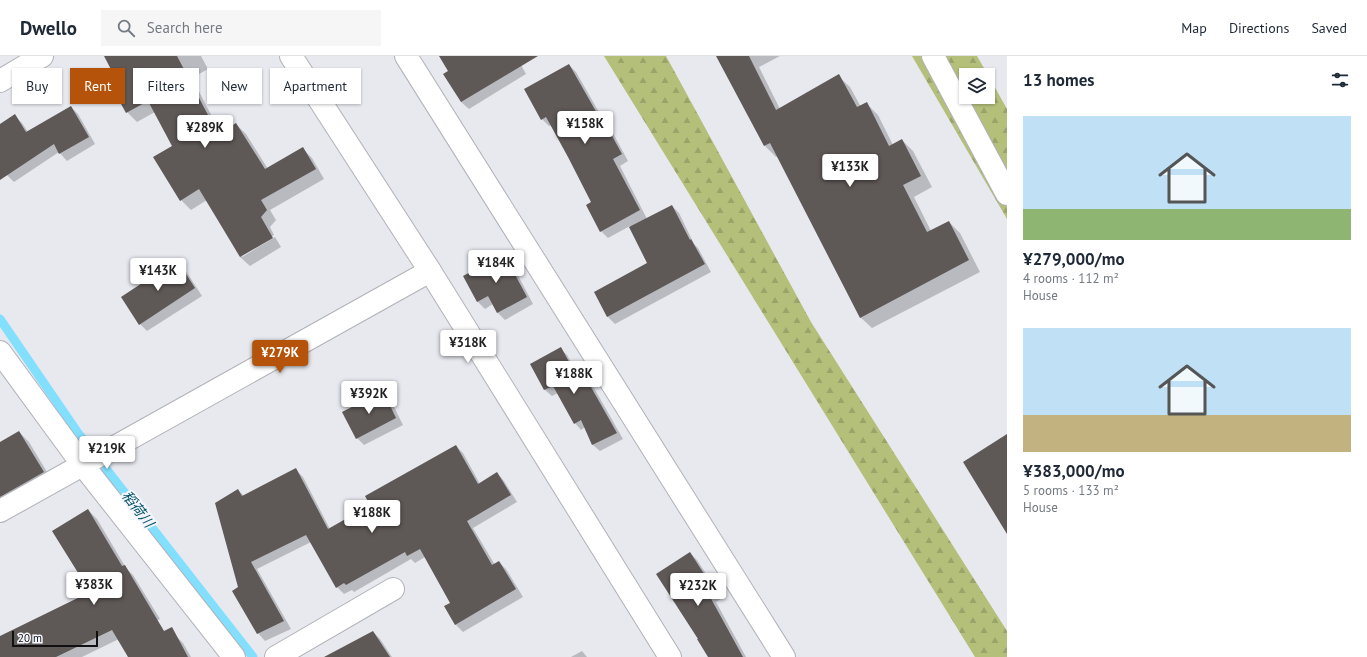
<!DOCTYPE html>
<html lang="en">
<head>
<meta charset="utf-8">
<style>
	body { margin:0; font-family:"PT Sans","Noto Sans JP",sans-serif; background:#f6f6f7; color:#1f2937; height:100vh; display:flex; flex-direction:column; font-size:15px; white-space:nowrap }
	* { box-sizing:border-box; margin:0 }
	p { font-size:13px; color:#747a83 }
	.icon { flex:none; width:22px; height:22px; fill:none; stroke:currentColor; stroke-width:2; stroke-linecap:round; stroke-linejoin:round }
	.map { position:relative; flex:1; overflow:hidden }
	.details { display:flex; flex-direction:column; background:#fff; width:360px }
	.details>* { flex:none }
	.banner { position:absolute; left:12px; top:12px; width:380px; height:36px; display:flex; gap:8px }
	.tools { position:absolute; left:959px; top:12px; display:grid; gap:8px }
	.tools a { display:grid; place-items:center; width:36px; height:36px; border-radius:0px; background:#fff; box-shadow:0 1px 3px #0004; font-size:20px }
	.scale { position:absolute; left:12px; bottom:10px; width:86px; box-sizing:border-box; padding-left:4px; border:2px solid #101012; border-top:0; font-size:11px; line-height:14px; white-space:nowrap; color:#101012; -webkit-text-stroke:3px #f5f6fc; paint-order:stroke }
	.price { position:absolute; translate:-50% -34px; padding:0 9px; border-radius:4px; background:#fff; color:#222; font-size:13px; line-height:26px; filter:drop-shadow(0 1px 2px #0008) }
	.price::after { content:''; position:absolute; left:50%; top:24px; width:12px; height:9px; margin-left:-6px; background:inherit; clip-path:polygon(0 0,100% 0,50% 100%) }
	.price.active { background:#b45309; color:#fff }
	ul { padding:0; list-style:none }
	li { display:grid; align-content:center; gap:8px; height:212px; padding:0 16px }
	li span { display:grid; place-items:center; height:124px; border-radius:0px; color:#555 }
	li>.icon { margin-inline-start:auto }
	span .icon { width:72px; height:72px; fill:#fffc; stroke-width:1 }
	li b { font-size:17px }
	h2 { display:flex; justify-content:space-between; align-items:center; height:48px; padding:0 16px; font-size:17px }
	.pill { padding:0 14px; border-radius:0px; background:#fff; box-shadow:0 1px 3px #0004; font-size:14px; line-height:36px }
	.pill.active { background:#b45309; color:#fff }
	header { display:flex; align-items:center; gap:24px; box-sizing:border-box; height:56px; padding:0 20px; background:#fff; border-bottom:1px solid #e0e1e3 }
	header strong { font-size:19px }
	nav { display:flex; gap:22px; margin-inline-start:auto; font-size:14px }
	.search { width:280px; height:36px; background:#f6f6f7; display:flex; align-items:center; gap:10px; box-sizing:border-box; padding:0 14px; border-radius:0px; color:#747a83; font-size:15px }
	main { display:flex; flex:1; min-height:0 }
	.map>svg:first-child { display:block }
	.forest { fill:url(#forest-firs) }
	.shadow { fill:#0003 }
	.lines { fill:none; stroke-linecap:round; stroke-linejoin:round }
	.stream { stroke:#83dffe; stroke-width:9 }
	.building { fill:#5e5856 }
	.minor-casing { stroke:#b1b2b8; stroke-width:24 }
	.minor { stroke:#fff; stroke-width:22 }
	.labels { text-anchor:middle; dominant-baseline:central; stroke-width:4; stroke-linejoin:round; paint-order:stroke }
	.water-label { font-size:14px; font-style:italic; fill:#005469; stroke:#f5f6fc }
</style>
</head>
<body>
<header>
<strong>Dwello</strong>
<div class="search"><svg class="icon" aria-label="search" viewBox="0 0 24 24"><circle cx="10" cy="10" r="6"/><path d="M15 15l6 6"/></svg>Search here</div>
<nav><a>Map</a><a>Directions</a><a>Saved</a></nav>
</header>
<main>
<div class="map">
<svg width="1007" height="601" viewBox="0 0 1007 601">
	<defs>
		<pattern id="forest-firs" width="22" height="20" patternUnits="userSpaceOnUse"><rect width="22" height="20" fill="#b4bf7a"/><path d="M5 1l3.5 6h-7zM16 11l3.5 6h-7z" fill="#9aa368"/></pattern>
	</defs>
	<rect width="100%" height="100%" fill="#e7e9ef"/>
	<g class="forest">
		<polygon points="604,0 666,0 811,266 1007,575 1007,601 975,601"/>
		<polygon points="912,0 977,0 988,19 966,19 966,41 988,41 988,19 1007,53 1007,163"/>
	</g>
	<g class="shadow">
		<polygon points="105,0 201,0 208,13 192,22 221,78 236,68 246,78 268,113 302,92 312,102 324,123 270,154 276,164 270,171 274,179 242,199 242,201 275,181 281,191 250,210 240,201 207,144 191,154 181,144 155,102 173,90 155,56 137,66 127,56 111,27 117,23"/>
		<polygon points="441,0 516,0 526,18 469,53 461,46 449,15"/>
		<polygon points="717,0 780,0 759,11 780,53 838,20 850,31 861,51 867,48 878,59 893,89 902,84 913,95 932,131 914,141 931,175 949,166 960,177 980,216 872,272 860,261 778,100 776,101 765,90"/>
		<polygon points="569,9 576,16 600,58 607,66 628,105 620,110 647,163 672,150 679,157 694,188 698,192 711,216 615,268 608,261 595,236 649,207 630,170 608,182 601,175 592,147 552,69 549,70 542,63"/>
		<polygon points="71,51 78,58 95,88 67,105 59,96 14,126 7,119 0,121 0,69 15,60 22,67 28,76"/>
		<polygon points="504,199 511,206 533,248 505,264 498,257 493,248 485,253 478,246 464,221"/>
		<polygon points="177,205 184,212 202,240 147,275 140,268"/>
		<polygon points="560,292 567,299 583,328 587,326 594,332 623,383 600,395 593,389 585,371 581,374 575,367 558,337 552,340 545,334 531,309"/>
		<polygon points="383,336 390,343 403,369 364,389 357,382"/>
		<polygon points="19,376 29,386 53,426 0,456 0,388"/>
		<polygon points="456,390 463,397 480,428 497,417 504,425 517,446 473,472 495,509 499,506 506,513 523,541 463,576 456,569 445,551 451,547 425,501 415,507 411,503 354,536 352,534 344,538 337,531 311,486 257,513 291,573 265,585 258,577 239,531 238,434 244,440 295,413 303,421 330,473 371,449"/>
		<polygon points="88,454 97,463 126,512 133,519 160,563 82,601 0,601 0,581 91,537"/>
		<polygon points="690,497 697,504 722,542 716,546 746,601 709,601"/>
		<polygon points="373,576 380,583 392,601 326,601"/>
		<polygon points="176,580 183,587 191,601 140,601"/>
		<polygon points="582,595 587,601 571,601"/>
	</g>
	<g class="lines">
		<polyline class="stream" points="0,263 78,377 253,601"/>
	</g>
	<g class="building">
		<polygon points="104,0 177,0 218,78 236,67 265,113 303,91 316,113 261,144 267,154 261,161 273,182 240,201 199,133 180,145 153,101 172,90 148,45 126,57 109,26 116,23"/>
		<polygon points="439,0 538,0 461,46 443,18 448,15"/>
		<polygon points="716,0 749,0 776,54 839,18 857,51 867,46 889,90 902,83 921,120 903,129 927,176 949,165 969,204 860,262 770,87 764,90"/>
		<polygon points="569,8 598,59 600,58 622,98 613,103 640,154 600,176 586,149 591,146 568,101 546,61 541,64 524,33"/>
		<polygon points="71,50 89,81 59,98 54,88 0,124 0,68 15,58 26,76"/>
		<polygon points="672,149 690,184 691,183 705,208 607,261 594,236 647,207 629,171"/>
		<polygon points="504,198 527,241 497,257 488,240 477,246 463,220"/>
		<polygon points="177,204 195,232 139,269 121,241"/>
		<polygon points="561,291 581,328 587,324 617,377 592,389 581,364 574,368 553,330 544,334 530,308"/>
		<polygon points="383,335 396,362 356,383 342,356"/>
		<polygon points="19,375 44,416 0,441 0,386"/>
		<polygon points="1007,378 1007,478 963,406"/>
		<polygon points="456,389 478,428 497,416 511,439 467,465 492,509 499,505 516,533 455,569 444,550 450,547 420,493 407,500 405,496 346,529 344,527 336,532 306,479 251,506 284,565 257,578 232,535 238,531 215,447 238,433 242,440 296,412 328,473 370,449 365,440"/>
		<polygon points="88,453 122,510 125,509 164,575 172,571 188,601 128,601 112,574 56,601 0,601 0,580 90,536 52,475"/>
		<polygon points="690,496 715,535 709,539 743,601 708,601 697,583 698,583 656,518"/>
		<polygon points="373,575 390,601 324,601"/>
	</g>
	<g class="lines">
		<defs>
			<g id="minor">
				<polyline points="291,0 430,215 670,601"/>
				<polyline points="406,0 784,601"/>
				<polyline points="933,0 1007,138"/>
				<polyline points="0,25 42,0"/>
				<polyline points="0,296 82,408 234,601"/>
				<polyline points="0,455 430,215"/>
				<polyline points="276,601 393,533"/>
			</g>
		</defs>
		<use href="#minor" class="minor-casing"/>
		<use href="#minor" class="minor"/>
	</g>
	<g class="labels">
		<g class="water-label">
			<text transform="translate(138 453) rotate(52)">稻荷川</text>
		</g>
	</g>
</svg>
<div class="tools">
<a><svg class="icon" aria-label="layers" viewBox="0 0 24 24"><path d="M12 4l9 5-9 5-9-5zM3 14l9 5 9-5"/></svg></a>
</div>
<div class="scale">20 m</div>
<b class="price" style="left:585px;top:89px">¥158K</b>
<b class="price" style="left:205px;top:93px">¥289K</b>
<b class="price" style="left:850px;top:132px">¥133K</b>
<b class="price" style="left:496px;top:228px">¥184K</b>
<b class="price" style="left:158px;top:236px">¥143K</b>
<b class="price" style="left:468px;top:308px">¥318K</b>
<b class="price active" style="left:280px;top:318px">¥279K</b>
<b class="price" style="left:574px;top:339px">¥188K</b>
<b class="price" style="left:369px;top:359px">¥392K</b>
<b class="price" style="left:107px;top:414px">¥219K</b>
<b class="price" style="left:372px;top:478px">¥188K</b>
<b class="price" style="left:94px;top:550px">¥383K</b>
<b class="price" style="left:698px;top:551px">¥232K</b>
<div class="banner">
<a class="pill">Buy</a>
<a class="pill active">Rent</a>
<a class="pill">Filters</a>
<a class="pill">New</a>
<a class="pill">Apartment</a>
</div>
</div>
<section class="details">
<h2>13 homes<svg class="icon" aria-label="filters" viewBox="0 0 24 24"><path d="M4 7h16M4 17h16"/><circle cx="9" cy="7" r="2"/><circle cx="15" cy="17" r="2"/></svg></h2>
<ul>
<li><span style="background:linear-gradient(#bfe0f5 75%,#8fb573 0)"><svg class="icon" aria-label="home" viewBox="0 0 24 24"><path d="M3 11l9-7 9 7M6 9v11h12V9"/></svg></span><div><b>¥279,000/mo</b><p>4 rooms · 112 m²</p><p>House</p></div></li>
<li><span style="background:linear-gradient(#bfe0f5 70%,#c2b280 0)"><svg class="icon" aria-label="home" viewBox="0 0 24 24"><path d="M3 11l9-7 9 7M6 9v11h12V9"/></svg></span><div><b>¥383,000/mo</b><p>5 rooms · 133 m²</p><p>House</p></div></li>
</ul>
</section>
</main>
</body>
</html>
